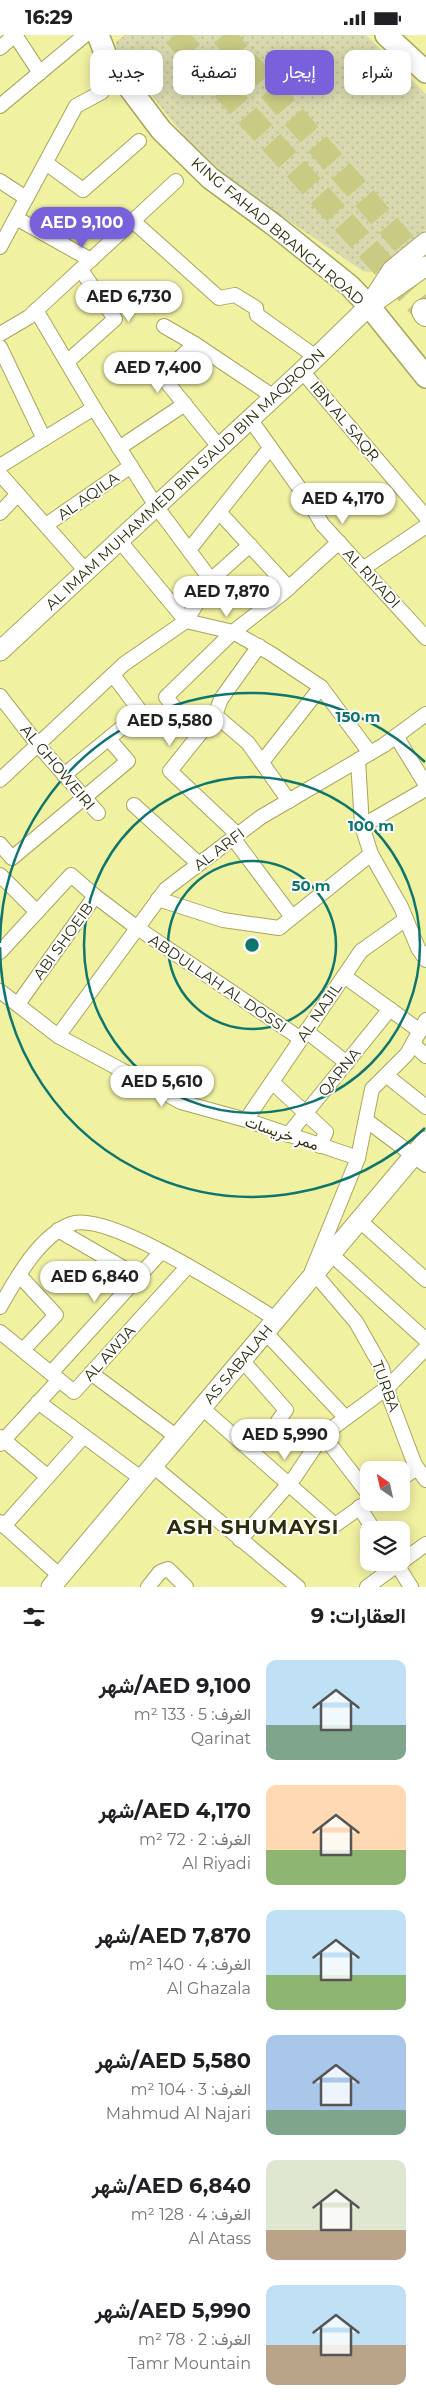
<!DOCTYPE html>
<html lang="ar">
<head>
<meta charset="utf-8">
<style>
	body { margin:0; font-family:Montserrat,Vazirmatn,sans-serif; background:#f2f2f2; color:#202124; direction:rtl; height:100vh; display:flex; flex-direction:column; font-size:19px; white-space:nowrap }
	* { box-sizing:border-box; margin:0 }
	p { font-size:16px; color:#757577 }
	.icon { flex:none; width:28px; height:28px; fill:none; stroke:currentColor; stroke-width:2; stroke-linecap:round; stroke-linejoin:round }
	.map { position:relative; height:1552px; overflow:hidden; direction:ltr }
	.side { display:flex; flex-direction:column; background:#fff; flex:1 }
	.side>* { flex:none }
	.top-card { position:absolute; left:15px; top:15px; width:396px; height:45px; direction:rtl; display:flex; gap:10px }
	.needle { width:32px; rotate:326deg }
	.controls { position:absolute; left:360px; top:1426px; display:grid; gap:10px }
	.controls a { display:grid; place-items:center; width:50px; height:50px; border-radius:10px; background:#fff; box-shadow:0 2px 12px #0003; font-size:25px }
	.price { position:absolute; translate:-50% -42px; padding:0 11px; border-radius:18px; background:#fff; color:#222; font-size:16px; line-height:32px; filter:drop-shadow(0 1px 2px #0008) }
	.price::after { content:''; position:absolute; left:50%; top:30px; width:15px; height:11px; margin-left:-8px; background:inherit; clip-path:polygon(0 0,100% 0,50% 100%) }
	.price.current { background:#7961dc; color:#fff }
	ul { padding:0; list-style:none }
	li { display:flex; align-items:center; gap:15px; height:125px; padding:0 20px }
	li span { display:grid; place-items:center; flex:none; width:140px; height:100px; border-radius:10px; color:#555 }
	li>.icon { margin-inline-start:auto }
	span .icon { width:60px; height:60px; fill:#fffc; stroke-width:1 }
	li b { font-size:21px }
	h2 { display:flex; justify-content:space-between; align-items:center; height:60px; padding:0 20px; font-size:21px }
	.pill { padding:0 18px; border-radius:10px; background:#fff; box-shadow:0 2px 12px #0003; font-size:18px; line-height:45px }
	.pill.current { background:#7961dc; color:#fff }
	.status { display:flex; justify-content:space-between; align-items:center; height:35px; padding:0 25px; background:#fff; direction:ltr }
	.status svg { height:14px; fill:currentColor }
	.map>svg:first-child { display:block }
	.park { fill:url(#park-dots) }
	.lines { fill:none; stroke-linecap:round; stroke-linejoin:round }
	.primary-tunnel { stroke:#c9ca83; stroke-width:21; stroke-dasharray:21 11; stroke-linecap:butt }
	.highway-tunnel { stroke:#c9ca83; stroke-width:24; stroke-dasharray:24 12; stroke-linecap:butt }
	.street-casing { stroke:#a7a659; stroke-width:16 }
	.secondary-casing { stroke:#a7a659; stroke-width:21 }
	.primary-casing { stroke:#a7a659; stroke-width:24 }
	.highway-casing { stroke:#a7a659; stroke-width:26 }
	.street { stroke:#fff; stroke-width:14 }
	.secondary { stroke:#fff; stroke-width:19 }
	.primary { stroke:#fff; stroke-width:21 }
	.highway { stroke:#fff; stroke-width:24 }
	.ring { fill:none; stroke:#0f766e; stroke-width:2.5 }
	.labels { text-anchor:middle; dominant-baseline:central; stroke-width:4; stroke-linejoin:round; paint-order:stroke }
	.street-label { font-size:15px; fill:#2d2d0c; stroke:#fff }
	.district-label { font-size:20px; font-weight:bold; letter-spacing:1px; fill:#2d2d0c; stroke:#fff }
	.centre { fill:#0f766e; stroke:#fff; stroke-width:2.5 }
	.ring-label { font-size:15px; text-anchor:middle; font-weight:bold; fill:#0f766e; stroke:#fff; stroke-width:4; stroke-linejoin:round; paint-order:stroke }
</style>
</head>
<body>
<div class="status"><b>16:29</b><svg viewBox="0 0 49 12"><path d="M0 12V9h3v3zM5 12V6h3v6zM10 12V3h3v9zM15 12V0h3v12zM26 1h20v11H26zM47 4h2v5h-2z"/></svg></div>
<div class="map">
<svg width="426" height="1552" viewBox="0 0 426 1552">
	<defs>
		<pattern id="park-dots" width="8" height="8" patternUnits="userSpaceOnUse" patternTransform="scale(1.25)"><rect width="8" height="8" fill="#d8d9ae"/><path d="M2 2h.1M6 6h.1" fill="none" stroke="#babb94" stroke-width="1.8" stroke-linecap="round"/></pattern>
	</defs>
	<rect width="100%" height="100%" fill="#f0f1a1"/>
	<polygon class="park" points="125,0 366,0 426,59 426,195 373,237 363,236 231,147 193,112 117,17 116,7"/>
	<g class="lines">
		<polyline class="primary-tunnel" points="175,0 176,1"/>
		<g class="highway-tunnel">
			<polyline points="175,0 424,276"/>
			<polyline points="223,0 426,234"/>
		</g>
		<defs>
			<g id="street">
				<polyline points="15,0 40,38"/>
				<polyline points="0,13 15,0"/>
				<polyline points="0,71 85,0"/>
				<polyline points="46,128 83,155 139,106"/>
				<polyline points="0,146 26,163"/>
				<polyline points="16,183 91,225"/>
				<polyline points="133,186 219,263 235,260 256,273 257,280 316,322"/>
				<polyline points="0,212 76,71 102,57"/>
				<polyline points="164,291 195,309 274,362"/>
				<polyline points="0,299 29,282 176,146"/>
				<polyline points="195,309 161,340 220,413"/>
				<polyline points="0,312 44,404"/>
				<polyline points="67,327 115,284 81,235"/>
				<polyline points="302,336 426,482"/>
				<polyline points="250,384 310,468 322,489 426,603"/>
				<polyline points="119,413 185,369"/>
				<polyline points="0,431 94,373"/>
				<polyline points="0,439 86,536"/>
				<polyline points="0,478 18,459"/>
				<polyline points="220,478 289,553"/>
				<polyline points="46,490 131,431"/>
				<polyline points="119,505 186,586 233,597 270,618 321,652 370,718"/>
				<polyline points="189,515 270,413"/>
				<polyline points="364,533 426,491"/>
				<polyline points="211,545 250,510"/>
				<polyline points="0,661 38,710 98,778"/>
				<polyline points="175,673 166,662 233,597 283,558 339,507"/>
				<polyline points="215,680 248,708 289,766"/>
				<polyline points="396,701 426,750"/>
				<polyline points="358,725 362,791 371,819 401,872 418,913 426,925"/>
				<polyline points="262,727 321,652"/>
				<polyline points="64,740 141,677 113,640"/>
				<polyline points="0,745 124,629 186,586 211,545 156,471 94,373 36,275"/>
				<polyline points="134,770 199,829"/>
				<polyline points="362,791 426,754"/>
				<polyline points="238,800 170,736 215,680 221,664 259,611"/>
				<polyline points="233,803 292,882"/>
				<polyline points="0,809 12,823 128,726 109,704"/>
				<polyline points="0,840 37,877"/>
				<polyline points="158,864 223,885 279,893 371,819"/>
				<polyline points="0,917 71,840 95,861"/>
				<polyline points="344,941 420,996"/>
				<polyline points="0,956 58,1001 181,1067 246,1085 358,1123"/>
				<polyline points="18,969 95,861 136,892 301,1004"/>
				<polyline points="306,996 347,1028"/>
				<polyline points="58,1001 166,854 261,782 384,710 426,679"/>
				<polyline points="413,1009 426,1021"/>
				<polyline points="387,1041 426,1072"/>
				<polyline points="272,1047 326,1097 320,1111"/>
				<polyline points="246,1085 361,916 406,884"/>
				<polyline points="366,1085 426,1130"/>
				<polyline points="288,1100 390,974"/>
				<polyline points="360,1186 426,1245"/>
				<polyline points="58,1195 139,1242"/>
				<polyline points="332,1220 426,1305"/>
				<polyline points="312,1236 358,1123 372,1054 407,1019 426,985"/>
				<polyline points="315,1239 356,1287 382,1333 390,1364 415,1430 426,1445"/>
				<polyline points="19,1240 56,1280 23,1315"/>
				<path d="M0,1272C16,1244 39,1201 71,1189C109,1175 239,1262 276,1284"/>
				<polyline points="0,1297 74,1357 188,1231"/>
				<polyline points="265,1297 345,1382"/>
				<polyline points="241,1324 286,1375 278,1386"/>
				<polyline points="51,1338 161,1217"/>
				<polyline points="91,1338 177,1402"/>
				<polyline points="38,1367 142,1444"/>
				<polyline points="201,1372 335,1490 369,1466"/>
				<polyline points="323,1400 369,1460"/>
				<polyline points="0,1402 48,1442"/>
				<polyline points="0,1409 59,1345"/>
				<polyline points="153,1431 298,1552"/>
				<polyline points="401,1444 417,1433"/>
				<polyline points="359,1472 374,1495"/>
				<polyline points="0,1487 60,1541"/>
				<polyline points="4,1491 84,1401"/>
				<polyline points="240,1505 294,1443 323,1400 388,1352 426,1313"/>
				<polyline points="396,1528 411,1552"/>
				<polyline points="148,1552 160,1537 168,1534 186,1552"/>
				<polyline points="367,1552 426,1509"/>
			</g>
			<g id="secondary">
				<polyline points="372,266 392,235 426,207"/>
				<polyline points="0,616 302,336 369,271 426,231"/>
				<polyline points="51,1552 426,1106"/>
			</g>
			<g id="primary">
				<polyline points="98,0 107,23 161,95 210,143 274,190 350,251 369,271 426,342"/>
				<polyline points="386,0 426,37"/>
			</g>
			<polyline id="highway" points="424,276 426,279"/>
		</defs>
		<use href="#street" class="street-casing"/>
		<use href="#secondary" class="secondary-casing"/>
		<use href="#primary" class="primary-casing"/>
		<use href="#highway" class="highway-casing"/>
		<use href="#street" class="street"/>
		<use href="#secondary" class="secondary"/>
		<use href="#primary" class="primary"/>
		<use href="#highway" class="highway"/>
	</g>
	<g class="ring">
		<circle cx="252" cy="910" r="84"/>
		<circle cx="252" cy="910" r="168"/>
		<path d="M425 1093A252 252 0 0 1 0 912M0 908A252 252 0 0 1 425 727"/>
	</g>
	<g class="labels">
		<g class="street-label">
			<text transform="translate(278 196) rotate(40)">KING FAHAD BRANCH ROAD</text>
			<text transform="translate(345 386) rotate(50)">IBN AL SAQR</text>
			<text transform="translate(185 444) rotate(-43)">AL IMAM MUHAMMED BIN S'AUD BIN MAQROON</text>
			<text transform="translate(88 461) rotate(-35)">AL AQILA</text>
			<text transform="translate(372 543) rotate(47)">AL RIYADI</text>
			<text transform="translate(58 732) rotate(50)">AL GHOWEIRI</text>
			<text transform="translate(219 814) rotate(-37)">AL ARFI</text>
			<text transform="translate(63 906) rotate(-54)">ABI SHOEIB</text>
			<text transform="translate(218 948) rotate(34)">ABDULLAH AL DOSSI</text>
			<text transform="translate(319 977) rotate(-56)">AL NAJIL</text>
			<text transform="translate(339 1037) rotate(-51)">QARNA</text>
			<text transform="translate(282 1098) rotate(19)">ممر خريسات</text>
			<text transform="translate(109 1318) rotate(-48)">AL AWJA</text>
			<text transform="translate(238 1329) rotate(-50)">AS SABALAH</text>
			<text transform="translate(386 1351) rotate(70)">TURBA</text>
		</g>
		<g class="district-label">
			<text x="253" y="1492">ASH SHUMAYSI</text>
		</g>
	</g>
	<circle cx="252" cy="910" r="8" class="centre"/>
	<g class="ring-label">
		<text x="358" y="687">150 m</text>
		<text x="371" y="796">100 m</text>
		<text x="311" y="856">50 m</text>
	</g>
</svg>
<div class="controls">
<a><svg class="needle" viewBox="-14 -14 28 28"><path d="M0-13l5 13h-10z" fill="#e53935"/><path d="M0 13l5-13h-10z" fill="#757577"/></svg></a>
<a><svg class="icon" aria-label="layers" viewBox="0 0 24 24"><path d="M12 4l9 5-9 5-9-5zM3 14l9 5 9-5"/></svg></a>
</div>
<b class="price current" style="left:82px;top:214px">AED 9,100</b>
<b class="price" style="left:129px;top:288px">AED 6,730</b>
<b class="price" style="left:158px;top:359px">AED 7,400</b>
<b class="price" style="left:343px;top:490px">AED 4,170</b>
<b class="price" style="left:227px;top:583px">AED 7,870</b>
<b class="price" style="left:170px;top:712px">AED 5,580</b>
<b class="price" style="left:162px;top:1073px">AED 5,610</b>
<b class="price" style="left:95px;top:1268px">AED 6,840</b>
<b class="price" style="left:285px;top:1426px">AED 5,990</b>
<div class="top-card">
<a class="pill">شراء</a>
<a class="pill current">إيجار</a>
<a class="pill">تصفية</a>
<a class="pill">جديد</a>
</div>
</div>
<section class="side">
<h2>العقارات: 9<svg class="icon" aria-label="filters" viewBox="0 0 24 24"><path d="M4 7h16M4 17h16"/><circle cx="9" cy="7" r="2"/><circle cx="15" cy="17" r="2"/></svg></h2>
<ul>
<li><span style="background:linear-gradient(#bfe0f5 65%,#7fa58c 0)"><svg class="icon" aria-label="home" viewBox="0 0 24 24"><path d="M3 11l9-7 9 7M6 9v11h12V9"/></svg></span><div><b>AED 9,100/شهر</b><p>الغرف: 5 · 133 m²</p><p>Qarinat</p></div></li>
<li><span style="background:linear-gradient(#ffd9b3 65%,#8fb573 0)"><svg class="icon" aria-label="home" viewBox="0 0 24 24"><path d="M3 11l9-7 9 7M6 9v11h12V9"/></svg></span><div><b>AED 4,170/شهر</b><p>الغرف: 2 · 72 m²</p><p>Al Riyadi</p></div></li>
<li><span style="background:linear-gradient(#bfe0f5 65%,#8fb573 0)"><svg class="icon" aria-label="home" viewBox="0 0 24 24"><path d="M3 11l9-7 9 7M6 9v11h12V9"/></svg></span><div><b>AED 7,870/شهر</b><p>الغرف: 4 · 140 m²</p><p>Al Ghazala</p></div></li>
<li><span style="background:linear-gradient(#a9c7e8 75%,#7fa58c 0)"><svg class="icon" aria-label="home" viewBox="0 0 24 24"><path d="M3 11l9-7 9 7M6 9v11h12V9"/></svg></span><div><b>AED 5,580/شهر</b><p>الغرف: 3 · 104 m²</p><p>Mahmud Al Najari</p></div></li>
<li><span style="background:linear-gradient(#dfe7d0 70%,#b9a48a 0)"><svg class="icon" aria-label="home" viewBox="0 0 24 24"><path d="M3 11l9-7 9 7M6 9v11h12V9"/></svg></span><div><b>AED 6,840/شهر</b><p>الغرف: 4 · 128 m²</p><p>Al Atass</p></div></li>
<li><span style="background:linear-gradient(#bfe0f5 60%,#b9a48a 0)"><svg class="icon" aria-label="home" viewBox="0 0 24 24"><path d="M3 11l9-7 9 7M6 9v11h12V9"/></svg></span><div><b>AED 5,990/شهر</b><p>الغرف: 2 · 78 m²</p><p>Tamr Mountain</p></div></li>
</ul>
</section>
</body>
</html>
